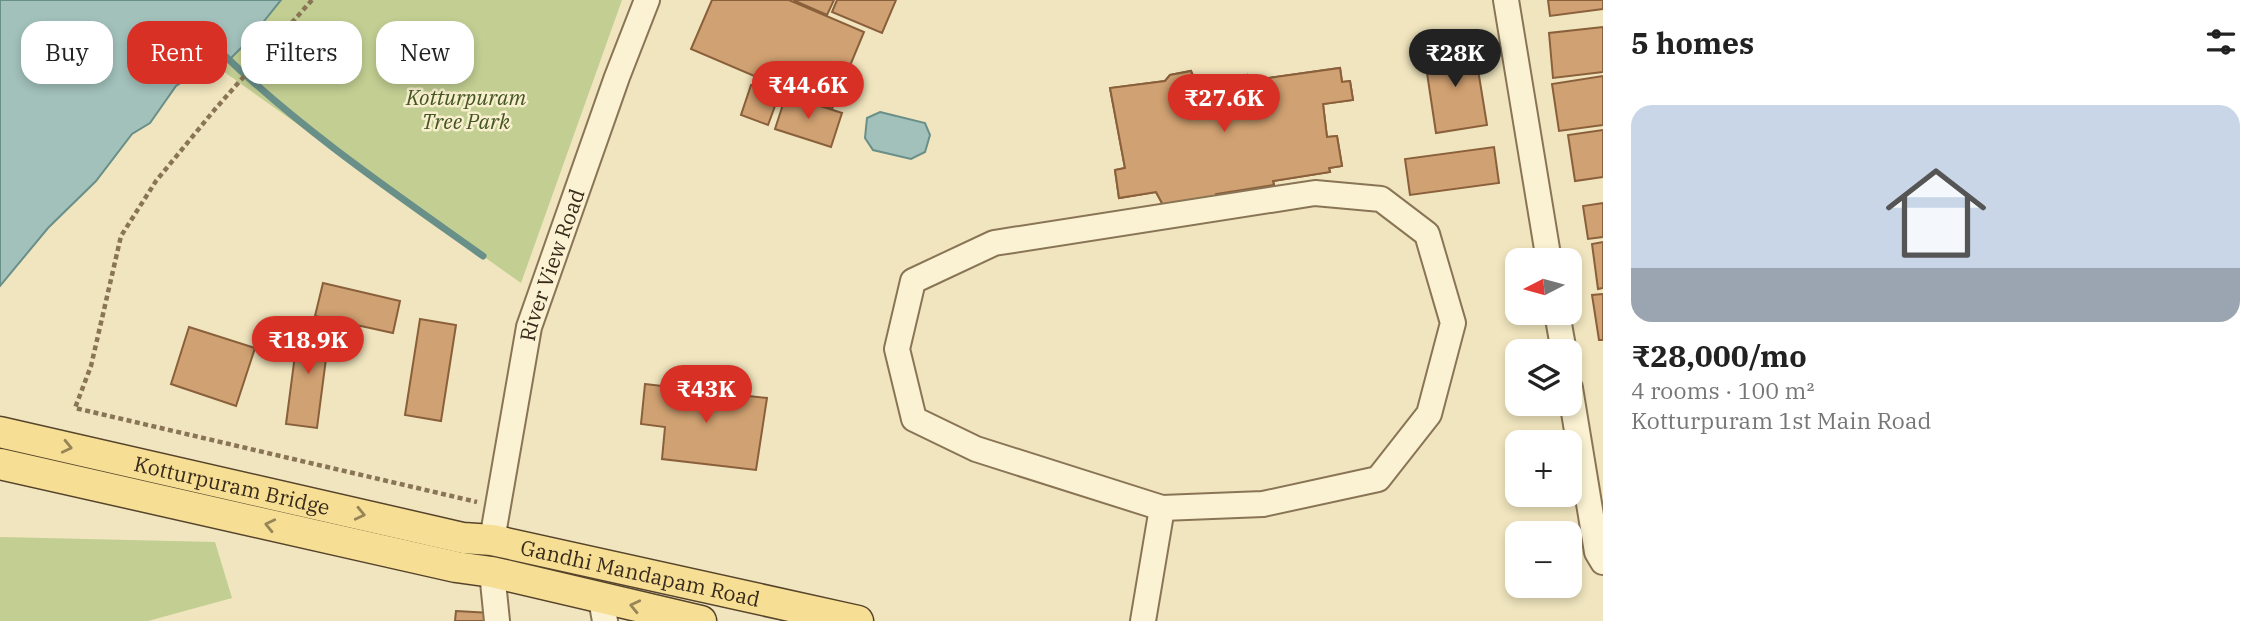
<!DOCTYPE html>
<html lang="en">
<head>
<meta charset="utf-8">
<style>
	body { margin:0; font-family:"IBM Plex Serif",serif; background:#f2f2f2; color:#222; height:100vh; display:flex; flex-direction:column; font-size:26px; white-space:nowrap }
	* { box-sizing:border-box; margin:0 }
	p { font-size:23px; color:#767676 }
	.icon { flex:none; width:38px; height:38px; fill:none; stroke:currentColor; stroke-width:2; stroke-linecap:round; stroke-linejoin:round }
	.map { position:relative; flex:1; overflow:hidden }
	.side { display:flex; flex-direction:column; background:#fff; width:665px }
	.side>* { flex:none }
	.top-card { position:absolute; left:21px; top:21px; width:665px; height:63px; display:flex; gap:14px }
	.needle { width:46px; rotate:264deg }
	.fabs { position:absolute; left:1505px; top:248px; display:grid; gap:14px }
	.fabs a { display:grid; place-items:center; width:77px; height:77px; border-radius:14px; background:#fff; box-shadow:0 4px 10px #0003; font-size:35px }
	.price { position:absolute; translate:-50% -60px; padding:0 16px; border-radius:24px; background:#d93025; color:#fff; font-size:23px; line-height:46px; filter:drop-shadow(0 2px 4px #0008) }
	.price::after { content:''; position:absolute; left:50%; top:42px; width:21px; height:16px; margin-left:-10px; background:inherit; clip-path:polygon(0 0,100% 0,50% 100%) }
	.price.selected { background:#222; color:#fff }
	ul { padding:0; list-style:none }
	li { display:grid; align-content:center; gap:14px; height:371px; padding:0 28px }
	li span { display:grid; place-items:center; height:217px; border-radius:21px; color:#555 }
	li>.icon { margin-inline-start:auto }
	span .icon { width:126px; height:126px; fill:#fffc; stroke-width:1 }
	li b { font-size:30px }
	h2 { display:flex; justify-content:space-between; align-items:center; height:84px; padding:0 28px; font-size:30px }
	.tag { padding:0 24px; border-radius:21px; background:#fff; box-shadow:0 4px 10px #0003; font-size:24px; line-height:63px }
	.tag.selected { background:#d93025; color:#fff }
	main { display:flex; flex:1; min-height:0 }
	.map>svg:first-child { display:block }
	.green { fill:#c2ce92 }
	.water { fill:#a2c1bb; stroke:#698f89; stroke-width:2 }
	.lines { fill:none; stroke-linecap:round; stroke-linejoin:round }
	.stream { stroke:#698f89; stroke-width:7 }
	.building { fill:#d0a172; stroke:#89603b; stroke-width:2; fill-rule:evenodd }
	.minor-casing { stroke:#897556; stroke-width:28 }
	.major-casing { stroke:#56432b; stroke-width:33 }
	.path { stroke:#897556; stroke-width:4.5; stroke-dasharray:5 3.5; stroke-linecap:butt }
	.minor { stroke:#faf2d2; stroke-width:24 }
	.major { stroke:#f6df94; stroke-width:30 }
	.oneway { stroke:#978558 }
	.labels { text-anchor:middle; dominant-baseline:central; stroke-width:5; stroke-linejoin:round; paint-order:stroke }
	.park-label { font-size:21px; font-style:italic; fill:#445521; stroke:#f7efce }
	.street-label { font-size:21px; fill:#382b1c; stroke:#f7efce }
</style>
</head>
<body>
<main>
<div class="map">
<svg width="1603" height="621" viewBox="0 0 1603 621">
	<rect width="100%" height="100%" fill="#f0e5be"/>
	<g class="green">
		<polygon points="281,0 622,0 521,283 220,69 248,41"/>
		<polygon points="0,537 215,542 232,598 148,621 0,621"/>
	</g>
	<g class="water">
		<polygon points="0,0 281,0 248,41 220,69 198,72 176,86 150,123 132,134 96,181 48,228 0,286"/>
		<polygon points="880,112 925,123 930,135 925,152 911,159 873,150 865,138 867,118"/>
	</g>
	<g class="lines">
		<path class="stream" d="M224,55C303,131 393,192 483,256"/>
	</g>
	<g class="building">
		<polygon points="712,0 789,0 864,32 832,109 691,49"/>
		<polygon points="793,0 834,0 827,15"/>
		<polygon points="837,0 896,0 882,33 832,12"/>
		<polygon points="1548,0 1603,0 1603,9 1550,16"/>
		<polygon points="1603,27 1603,72 1553,78 1549,33"/>
		<polygon points="1474,45 1487,125 1436,133 1424,53"/>
		<path d="M1340,68L1342,82L1350,81L1353,100L1323,104L1327,137L1337,136L1342,166L1329,168L1330,172L1273,181L1274,185L1216,194L1217,204L1163,205L1156,192L1119,198L1115,170L1125,168L1110,88L1165,81L1170,75L1191,71L1196,83L1247,75V81ZM1311,108L1314,128L1282,133L1279,113ZM1243,117L1246,142L1230,144L1228,135L1215,136L1213,121Z"/>
		<polygon points="1340,68 1342,82 1350,81 1353,100 1323,104 1327,137 1337,136 1342,166 1329,168 1330,172 1273,181 1274,185 1216,194 1217,204 1163,205 1156,192 1119,198 1115,170 1125,168 1110,88 1165,81 1170,75 1191,71 1196,83 1247,75 1247,81"/>
		<polygon points="1603,76 1603,125 1559,131 1552,84"/>
		<polygon points="751,85 779,95 768,125 741,115"/>
		<polygon points="786,95 842,113 831,147 775,129"/>
		<polygon points="1603,130 1603,177 1575,181 1568,135"/>
		<polygon points="1494,147 1499,183 1410,195 1405,159"/>
		<polygon points="1603,203 1603,237 1588,239 1583,206"/>
		<polygon points="1603,242 1603,288 1598,289 1592,244"/>
		<polygon points="323,283 400,301 393,333 315,316"/>
		<polygon points="1603,294 1603,340 1599,340 1592,295"/>
		<polygon points="420,319 456,325 441,421 405,415"/>
		<polygon points="299,324 330,328 317,428 286,424"/>
		<polygon points="189,327 255,348 236,406 171,384"/>
		<polygon points="645,384 767,398 756,470 662,459 665,427 641,424"/>
		<polygon points="456,611 491,613 490,621 455,621"/>
	</g>
	<g class="lines">
		<defs>
			<g id="minor">
				<polyline points="1506,0 1549,261"/>
				<polygon points="1315,193 1381,199 1427,234 1453,323 1429,414 1378,479 1263,504 1162,508 976,449 914,419 897,349 913,281 994,243"/>
				<polyline points="1557,313 1564,352"/>
				<polyline points="1570,388 1597,552 1603,562"/>
				<path id="s1" d="M492,540L529,327L617,77L647,0"/>
				<polyline points="492,572 497,621"/>
				<polyline points="601,599 605,621"/>
				<polyline points="1143,621 1162,508"/>
			</g>
			<g id="major">
				<path id="s2" d="M0,432L463,538L492,540L858,621"/>
				<polyline points="0,464 456,567 492,572 701,621"/>
			</g>
		</defs>
		<use href="#minor" class="minor-casing"/>
		<use href="#major" class="major-casing"/>
		<polyline class="path" points="312,0 216,108 156,181 121,236 91,366 75,408 477,502"/>
		<use href="#minor" class="minor"/>
		<use href="#major" class="major"/>
	</g>
	<defs><path id="oneway-chevron" d="M-2-3.5L2.5 0L-2 3.5" fill="none" stroke-width="1.6" stroke-linecap="round" stroke-linejoin="round" transform="scale(1.75)"/></defs>
	<g class="oneway">
		<use href="#oneway-chevron" transform="translate(67 447) rotate(13)"/>
		<use href="#oneway-chevron" transform="translate(360 514) rotate(13)"/>
		<use href="#oneway-chevron" transform="translate(270 525) rotate(-167)"/>
		<use href="#oneway-chevron" transform="translate(635 606) rotate(-167)"/>
	</g>
	<g class="labels">
		<g class="park-label">
			<text x="466" y="97">Kotturpuram<tspan x="466" dy="24">Tree Park</tspan></text>
		</g>
		<g class="street-label">
			<text stroke="none"><textPath href="#s1" startOffset="282">River View Road</textPath></text>
			<text stroke="none"><textPath href="#s2" startOffset="238">Kotturpuram Bridge</textPath></text>
			<text stroke="none"><textPath href="#s2" startOffset="656">Gandhi Mandapam Road</textPath></text>
		</g>
	</g>
</svg>
<div class="fabs">
<a><svg class="needle" viewBox="-14 -14 28 28"><path d="M0-13l5 13h-10z" fill="#e53935"/><path d="M0 13l5-13h-10z" fill="#767676"/></svg></a>
<a><svg class="icon" aria-label="layers" viewBox="0 0 24 24"><path d="M12 4l9 5-9 5-9-5zM3 14l9 5 9-5"/></svg></a>
<a>+</a>
<a>−</a>
</div>
<b class="price selected" style="left:1455px;top:89px">₹28K</b>
<b class="price" style="left:808px;top:121px">₹44.6K</b>
<b class="price" style="left:1224px;top:134px">₹27.6K</b>
<b class="price" style="left:308px;top:376px">₹18.9K</b>
<b class="price" style="left:706px;top:425px">₹43K</b>
<div class="top-card">
<a class="tag">Buy</a>
<a class="tag selected">Rent</a>
<a class="tag">Filters</a>
<a class="tag">New</a>
</div>
</div>
<section class="side">
<h2>5 homes<svg class="icon" aria-label="filters" viewBox="0 0 24 24"><path d="M4 7h16M4 17h16"/><circle cx="9" cy="7" r="2"/><circle cx="15" cy="17" r="2"/></svg></h2>
<ul>
<li><span style="background:linear-gradient(#c9d6e8 75%,#9aa5b1 0)"><svg class="icon" aria-label="home" viewBox="0 0 24 24"><path d="M3 11l9-7 9 7M6 9v11h12V9"/></svg></span><div><b>₹28,000/mo</b><p>4 rooms · 100 m²</p><p>Kotturpuram 1st Main Road</p></div></li>
</ul>
</section>
</main>
</body>
</html>
